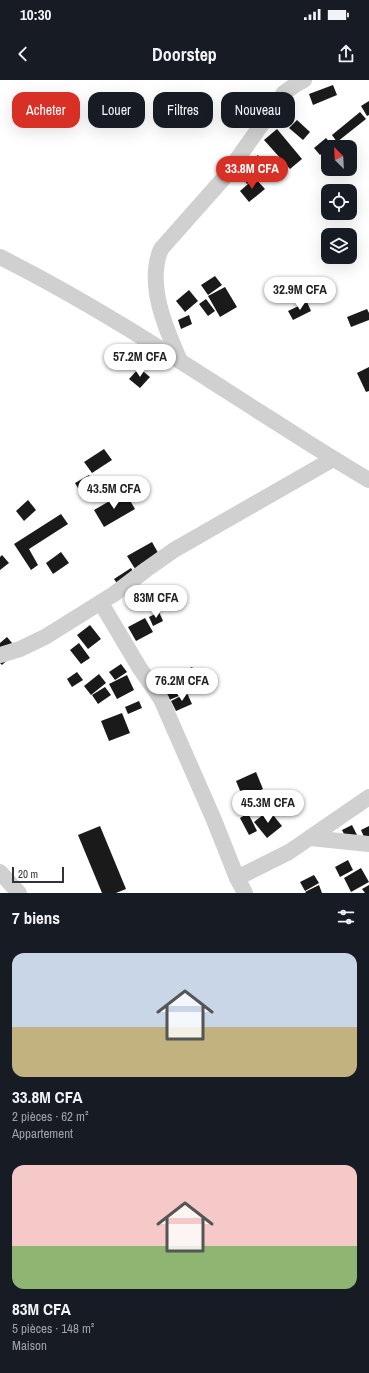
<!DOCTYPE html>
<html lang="fr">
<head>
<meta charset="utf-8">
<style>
	body { margin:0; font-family:"Archivo Narrow",sans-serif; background:#20242c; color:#f1f3f6; height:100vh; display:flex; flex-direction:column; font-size:15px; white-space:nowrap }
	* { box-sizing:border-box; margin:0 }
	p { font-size:13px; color:#9ea1a6 }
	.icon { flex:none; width:22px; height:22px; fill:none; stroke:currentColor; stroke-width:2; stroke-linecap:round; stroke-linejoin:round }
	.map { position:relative; height:813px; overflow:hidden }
	.panel { display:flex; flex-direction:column; background:#171b24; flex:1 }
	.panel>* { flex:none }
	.banner { position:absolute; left:12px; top:12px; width:345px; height:36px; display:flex; gap:8px }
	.needle { width:26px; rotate:336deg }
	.fabs { position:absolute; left:321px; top:60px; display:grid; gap:8px }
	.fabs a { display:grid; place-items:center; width:36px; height:36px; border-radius:8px; background:#171b24; box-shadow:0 4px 16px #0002; font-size:20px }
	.scale { position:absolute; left:12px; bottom:10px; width:52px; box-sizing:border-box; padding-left:4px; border:2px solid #333; border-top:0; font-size:11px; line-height:14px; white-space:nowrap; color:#333; -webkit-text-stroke:3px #fff; paint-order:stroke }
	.price { position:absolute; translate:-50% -34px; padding:0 9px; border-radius:14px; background:#fff; color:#222; font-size:13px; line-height:26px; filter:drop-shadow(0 1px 2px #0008) }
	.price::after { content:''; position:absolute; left:50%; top:24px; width:12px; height:9px; margin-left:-6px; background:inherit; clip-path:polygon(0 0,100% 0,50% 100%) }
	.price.active { background:#d93025; color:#fff }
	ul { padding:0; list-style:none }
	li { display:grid; align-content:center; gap:8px; height:212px; padding:0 12px }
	li span { display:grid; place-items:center; height:124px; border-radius:12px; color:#555 }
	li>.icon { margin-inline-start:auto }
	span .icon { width:72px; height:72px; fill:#fffc; stroke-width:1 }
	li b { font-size:17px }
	h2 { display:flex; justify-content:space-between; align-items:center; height:48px; padding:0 12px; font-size:17px }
	.chip { padding:0 14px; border-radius:12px; background:#171b24; box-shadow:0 4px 16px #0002; font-size:14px; line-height:36px }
	.chip.active { background:#d93025; color:#fff }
	.status { display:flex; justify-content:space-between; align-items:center; height:28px; padding:0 20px; background:#171b24; direction:ltr }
	.status svg { height:11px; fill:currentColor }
	header { display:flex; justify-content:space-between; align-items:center; height:52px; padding:0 12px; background:#171b24; font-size:18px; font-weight:800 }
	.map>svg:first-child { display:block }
	.building { fill:#1a1a1a }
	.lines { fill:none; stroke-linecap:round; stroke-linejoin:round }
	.minor { stroke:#d0d0d0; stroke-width:16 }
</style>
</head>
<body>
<div class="status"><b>10:30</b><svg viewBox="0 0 49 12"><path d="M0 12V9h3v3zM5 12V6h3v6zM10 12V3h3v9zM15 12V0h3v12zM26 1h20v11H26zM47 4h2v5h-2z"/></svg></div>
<header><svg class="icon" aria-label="back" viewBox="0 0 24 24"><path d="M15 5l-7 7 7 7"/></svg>Doorstep<svg class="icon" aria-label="share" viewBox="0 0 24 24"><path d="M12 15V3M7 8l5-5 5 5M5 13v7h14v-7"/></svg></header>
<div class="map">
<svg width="369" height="813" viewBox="0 0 369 813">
	<rect width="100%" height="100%" fill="#fff"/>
	<g class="building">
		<polygon points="333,5 337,15 313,25 309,14"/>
		<polygon points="369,21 369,35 367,36 361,26"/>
		<polygon points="360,32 366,39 337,62 332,55"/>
		<polygon points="297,40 310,52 303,60 289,48"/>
		<polygon points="277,49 302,79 290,89 264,60"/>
		<polygon points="326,58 332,65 320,75 314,68"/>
		<polygon points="258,75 263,82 250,91 255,98 247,104 237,90"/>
		<polygon points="255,98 265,109 249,122 240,111"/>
		<polygon points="215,196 222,205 208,215 201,205"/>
		<polygon points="291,202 297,212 288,217 282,207"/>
		<polygon points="225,207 237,227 220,237 208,216"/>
		<polygon points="189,210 198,221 185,232 176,221"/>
		<polygon points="206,219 215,231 208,236 199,224"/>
		<polygon points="307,222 311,231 293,240 288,231"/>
		<polygon points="367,229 369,233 369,240 351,247 347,237"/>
		<polygon points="189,235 192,244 181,249 178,240"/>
		<polygon points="158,263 165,269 154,280 148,274"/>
		<polygon points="369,287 369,311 366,312 357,293"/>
		<polygon points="139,288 150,297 140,308 129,299"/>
		<polygon points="104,369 112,380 92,393 84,382"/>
		<polygon points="89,395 99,412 85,420 75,403"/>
		<polygon points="125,412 135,429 104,447 94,430"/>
		<polygon points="28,420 36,430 24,441 16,431"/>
		<polygon points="61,434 68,444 29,469 38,485 31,490 14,464"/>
		<polygon points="152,462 161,478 137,492 127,476"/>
		<polygon points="61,472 69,483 53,494 46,483"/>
		<polygon points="2,475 9,483 0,490 0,477"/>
		<polygon points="131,488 138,499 121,509 114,499"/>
		<polygon points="139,508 149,525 140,530 130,514"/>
		<polygon points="163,514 168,523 155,531 150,522"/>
		<polygon points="159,532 163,541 153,546 149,537"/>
		<polygon points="145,538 153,552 136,561 128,547"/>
		<polygon points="90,545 101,559 88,569 77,555"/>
		<polygon points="7,557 18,570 2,585 0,583 0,563"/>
		<polygon points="79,563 90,578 81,584 70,570"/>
		<polygon points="121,584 127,592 115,600 109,592"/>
		<polygon points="192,587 198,597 182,606 176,596"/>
		<polygon points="77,592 83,600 72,607 67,599"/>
		<polygon points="99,594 106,603 91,615 84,606"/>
		<polygon points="127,595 134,610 117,619 109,604"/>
		<polygon points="178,604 183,614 167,621 163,612"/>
		<polygon points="105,607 111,615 98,624 92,615"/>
		<polygon points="187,613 192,624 176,631 171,621"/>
		<polygon points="139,621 142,628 128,634 125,627"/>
		<polygon points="122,633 130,653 109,661 101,641"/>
		<polygon points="256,692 263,709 243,718 236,701"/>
		<polygon points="269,730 282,746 267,758 254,742"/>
		<polygon points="248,733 257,751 249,755 240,738"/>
		<polygon points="352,745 362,765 352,770 342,750"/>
		<polygon points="100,746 126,809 116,813 102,813 78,755"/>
		<polygon points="369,746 369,757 365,759 361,750"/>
		<polygon points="348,780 353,790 340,797 335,787"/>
		<polygon points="361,788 369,802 351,812 344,798"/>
		<polygon points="314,795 319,803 305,811 300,802"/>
		<polygon points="319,805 322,813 306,813 305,812"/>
		<polygon points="369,805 369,813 365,813 362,809"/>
	</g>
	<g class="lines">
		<g class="minor">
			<path d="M0,177C90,222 174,277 258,331C295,354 331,378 369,400"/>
			<path d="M180,281C166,249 146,204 161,169L223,99L284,13L295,5L304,0"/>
			<polyline points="101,523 139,587 161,619 214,740 237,798 245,813"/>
			<polyline points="0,575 20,569 45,557 114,514 147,489 174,470 333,379"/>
			<polyline points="310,758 369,764"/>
			<polyline points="0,792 19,813"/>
			<polyline points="237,798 289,772 369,717"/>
		</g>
	</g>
</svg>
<div class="fabs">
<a><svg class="needle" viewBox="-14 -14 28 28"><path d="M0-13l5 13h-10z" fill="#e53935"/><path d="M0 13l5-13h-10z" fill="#9ea1a6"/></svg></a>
<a><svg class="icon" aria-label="locate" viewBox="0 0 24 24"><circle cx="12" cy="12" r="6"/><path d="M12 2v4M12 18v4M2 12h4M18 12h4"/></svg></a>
<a><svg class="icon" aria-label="layers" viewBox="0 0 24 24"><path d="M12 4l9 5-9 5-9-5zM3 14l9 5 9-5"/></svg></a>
</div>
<div class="scale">20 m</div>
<b class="price active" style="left:252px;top:110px">33.8M CFA</b>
<b class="price" style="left:300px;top:231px">32.9M CFA</b>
<b class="price" style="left:140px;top:298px">57.2M CFA</b>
<b class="price" style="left:114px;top:430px">43.5M CFA</b>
<b class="price" style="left:156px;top:539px">83M CFA</b>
<b class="price" style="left:182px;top:622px">76.2M CFA</b>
<b class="price" style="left:268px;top:744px">45.3M CFA</b>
<div class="banner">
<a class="chip active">Acheter</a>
<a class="chip">Louer</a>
<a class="chip">Filtres</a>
<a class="chip">Nouveau</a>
</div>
</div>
<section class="panel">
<h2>7 biens<svg class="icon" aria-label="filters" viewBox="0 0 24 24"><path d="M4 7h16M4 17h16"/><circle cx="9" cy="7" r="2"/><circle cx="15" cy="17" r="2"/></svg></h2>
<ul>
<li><span style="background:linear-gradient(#c9d6e8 60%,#c2b280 0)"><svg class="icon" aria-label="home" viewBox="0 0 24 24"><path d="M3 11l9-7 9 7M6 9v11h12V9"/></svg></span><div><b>33.8M CFA</b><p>2 pièces · 62 m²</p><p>Appartement</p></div></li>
<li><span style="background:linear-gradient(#f6c9c9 65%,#8fb573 0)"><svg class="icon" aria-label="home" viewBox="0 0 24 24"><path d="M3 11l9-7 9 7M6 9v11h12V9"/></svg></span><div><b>83M CFA</b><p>5 pièces · 148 m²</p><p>Maison</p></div></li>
</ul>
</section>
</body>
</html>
